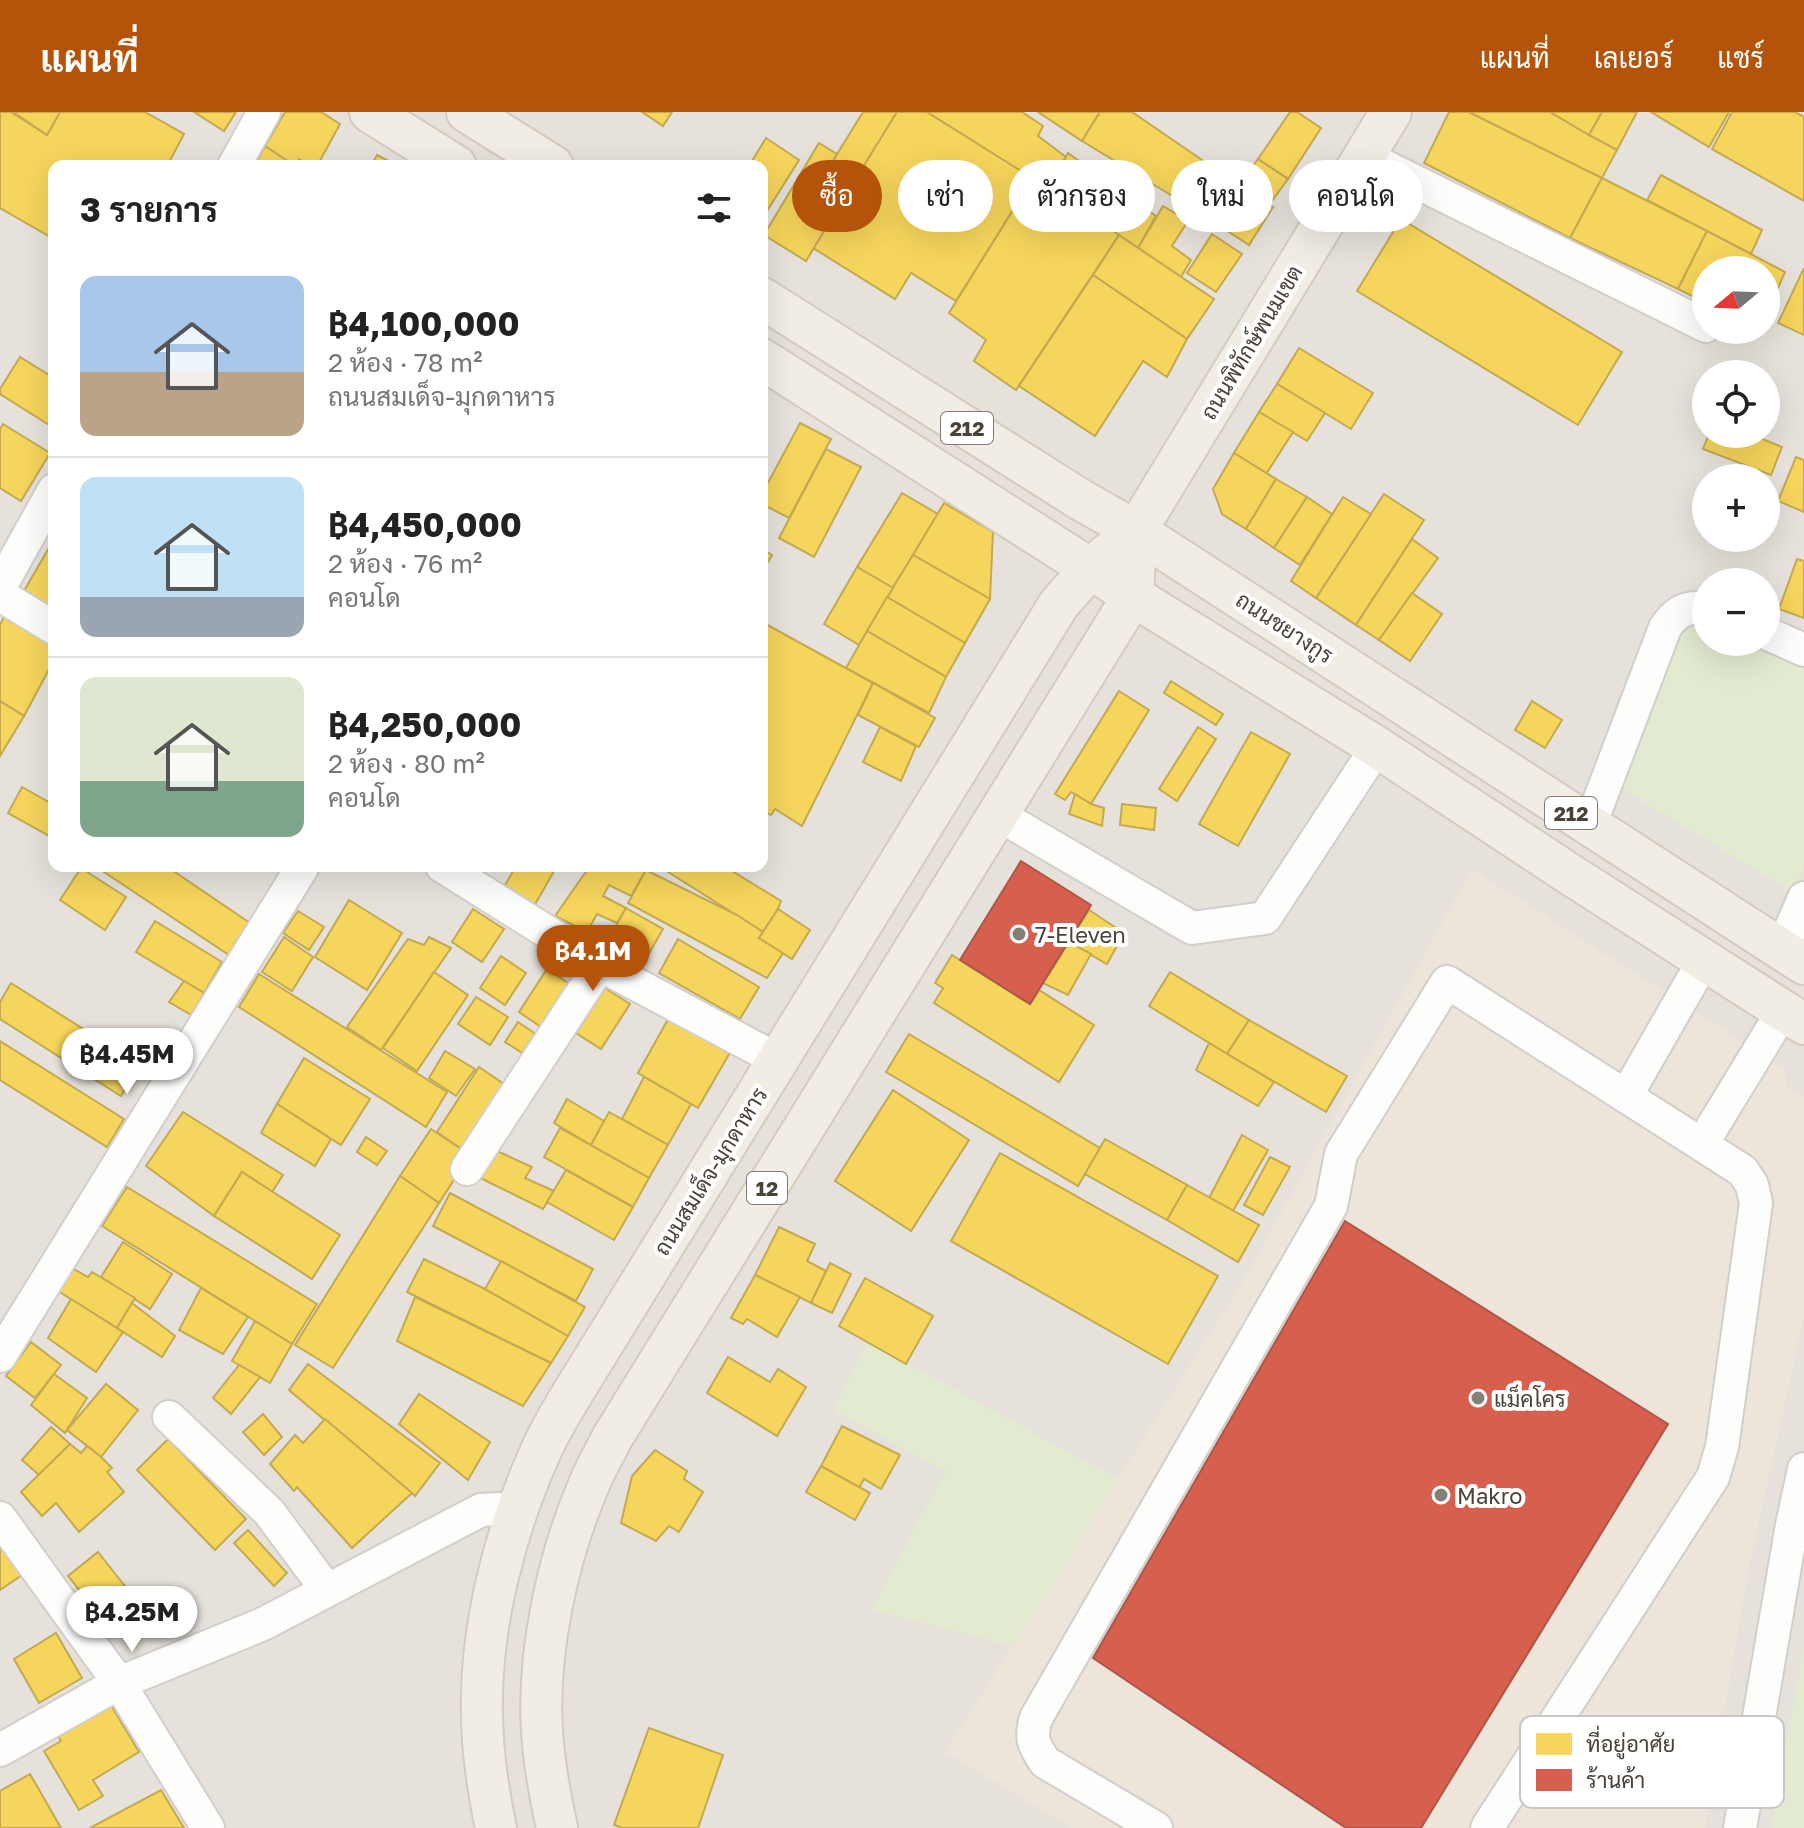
<!DOCTYPE html>
<html lang="th">
<head>
<meta charset="utf-8">
<style>
	body { margin:0; font-family:"Golos Text",Sarabun,sans-serif; background:#f2f2f2; color:#222; height:100vh; display:flex; flex-direction:column; font-size:30px; white-space:nowrap }
	* { box-sizing:border-box; margin:0 }
	p { font-size:26px; color:#767676 }
	.icon { flex:none; width:44px; height:44px; fill:none; stroke:currentColor; stroke-width:2; stroke-linecap:round; stroke-linejoin:round }
	.map { position:relative; flex:1; overflow:hidden }
	.panel { position:absolute; left:48px; top:48px; width:720px; height:712px; display:flex; flex-direction:column; background:#fff; border-radius:16px; box-shadow:0 8px 32px #0002 }
	.panel>* { flex:none }
	.top-card { position:absolute; left:792px; top:48px; width:760px; height:72px; display:flex; gap:16px }
	.needle { width:52px; rotate:251deg }
	.controls { position:absolute; left:1692px; top:144px; display:grid; gap:16px }
	.controls a { display:grid; place-items:center; width:88px; height:88px; border-radius:50%; background:#fff; box-shadow:0 8px 32px #0002; font-size:40px }
	.price { position:absolute; translate:-50% -68px; padding:0 18px; border-radius:28px; background:#fff; color:#222; font-size:26px; line-height:52px; filter:drop-shadow(0 2px 4px #0008) }
	.price::after { content:''; position:absolute; left:50%; top:48px; width:24px; height:18px; margin-left:-12px; background:inherit; clip-path:polygon(0 0,100% 0,50% 100%) }
	.price.on { background:#b45309; color:#fff }
	ul { padding:0; list-style:none }
	li { display:flex; align-items:center; gap:24px; height:200px; padding:0 32px }
	li+li { border-top:2px solid #e0e0e0 }
	li span { display:grid; place-items:center; flex:none; width:224px; height:160px; border-radius:16px; color:#555 }
	li>.icon { margin-inline-start:auto }
	span .icon { width:96px; height:96px; fill:#fffc; stroke-width:1 }
	li b { font-size:34px }
	h2 { display:flex; justify-content:space-between; align-items:center; height:96px; padding:0 32px; font-size:34px }
	.chip { padding:0 28px; border-radius:36px; background:#fff; box-shadow:0 8px 32px #0002; font-size:28px; line-height:72px }
	.chip.on { background:#b45309; color:#fff }
	header { display:flex; align-items:center; gap:48px; box-sizing:border-box; height:112px; padding:0 40px; background:#b45309; color:#fff }
	header strong { font-size:38px }
	nav { display:flex; gap:44px; margin-inline-start:auto; font-size:28px }
	.map>svg:first-child { display:block }
	.residential { fill:#e6e2db; fill-rule:evenodd }
	.commercial { fill:#ede4da }
	.green { fill:#e2ebcf }
	.homes { fill:#f6d55c; stroke:#c2a952; stroke-width:2 }
	.shops { fill:#d6604d; stroke:#ac5747; stroke-width:2 }
	.lines { fill:none; stroke-linecap:round; stroke-linejoin:round }
	.minor-casing { stroke:#d1cecb; stroke-width:36 }
	.major-casing { stroke:#d4cbbc; stroke-width:44 }
	.minor { stroke:#fdfdfc; stroke-width:32 }
	.major { stroke:#f1ede5; stroke-width:40 }
	.poi-dot { fill:#847f78; stroke:#fff; stroke-width:3 }
	.labels { text-anchor:middle; dominant-baseline:central; stroke-width:8; stroke-linejoin:round; paint-order:stroke }
	.shield { fill:#fff; stroke:#807b74; stroke-width:2 }
	.shield-label { font-size:20px; font-weight:bold; fill:#494239 }
	.street-label { font-size:22px; fill:#494239; stroke:#fff }
	.poi-label { font-size:22px; fill:#494239; stroke:#fff; text-anchor:start }
	.key { fill:#fff; stroke:#c8c6c4; stroke-width:2 }
	.key-label { font-size:22px; fill:#494239 }
</style>
</head>
<body>
<header>
<strong>แผนที่</strong>
<nav><a>แผนที่</a><a>เลเยอร์</a><a>แชร์</a></nav>
</header>
<div class="map">
<svg width="1804" height="1716" viewBox="0 0 1804 1716">
	<rect width="100%" height="100%" fill="#f3f0ed"/>
	<path class="residential" d="M0,0H1804V1716H0ZM54,54H762V754H54ZM1706,158H1766V218H1706ZM1706,262H1766V322H1706ZM1706,366H1766V426H1706ZM1706,470H1766V530H1706Z"/>
	<polygon class="commercial" points="1472,757 1784,956 1787,975 1804,985 1804,1205 1749,1455 1705,1716 1072,1716 945,1640 1242,1171"/>
	<g class="green">
		<polygon points="1695,515 1706,515 1706,530 1743,530 1804,555 1804,753 1793,780 1619,675 1676,526 1685,519"/>
		<polygon points="868,1230 1118,1367 1013,1534 871,1498 946,1359 834,1299"/>
		<polygon points="1804,1533 1804,1716 1772,1716"/>
	</g>
	<g class="homes">
		<polygon points="0,0 11,0 47,23 60,0 145,0 184,22 167,54 54,54 54,127 0,96"/>
		<polygon points="13,0 60,0 47,23"/>
		<polygon points="194,0 236,0 224,19"/>
		<polygon points="285,0 321,0 340,12 317,54 311,54 299,47 295,54 265,34"/>
		<polygon points="642,0 672,0 663,14"/>
		<polygon points="863,0 897,0 856,67 831,52"/>
		<polygon points="897,0 927,0 1033,66 956,189 911,161 895,187 813,136"/>
		<polygon points="927,0 1022,0 1043,14 1038,24 1066,45 1048,76"/>
		<polygon points="1038,0 1100,0 1082,29"/>
		<polygon points="1100,0 1132,0 1221,61 1197,99 1082,29"/>
		<polygon points="1290,0 1297,0 1321,16 1288,67 1258,47"/>
		<polygon points="1449,0 1469,0 1602,66 1570,126 1424,51"/>
		<polygon points="1469,0 1550,0 1617,38 1602,66"/>
		<polygon points="1550,0 1602,0 1589,23"/>
		<polygon points="1602,0 1637,0 1617,38 1589,23"/>
		<polygon points="1651,0 1729,0 1709,35"/>
		<polygon points="1732,0 1795,0 1804,5 1804,89 1712,37"/>
		<polygon points="766,26 799,48 762,107 762,54 749,54"/>
		<polygon points="819,31 837,42 811,86 835,101 806,149 764,123"/>
		<polygon points="265,34 295,54 254,54"/>
		<polygon points="1068,41 1156,104 1138,136 1048,76"/>
		<polygon points="377,43 398,54 371,54"/>
		<polygon points="1258,47 1288,67 1269,93 1239,73"/>
		<polygon points="1221,61 1273,95 1249,133 1197,99"/>
		<polygon points="1661,63 1762,118 1751,142 1647,88"/>
		<polygon points="1033,66 1119,123 1016,278 974,249 986,228 949,201"/>
		<polygon points="1602,66 1707,119 1678,177 1570,126"/>
		<polygon points="1163,94 1188,109 1172,134 1191,148 1181,165 1138,136"/>
		<polygon points="1401,107 1622,240 1578,313 1357,179"/>
		<polygon points="1707,119 1785,160 1766,203 1766,158 1706,158 1706,191 1678,177"/>
		<polygon points="1212,122 1242,142 1216,180 1187,161"/>
		<polygon points="1119,123 1214,187 1187,227 1093,163"/>
		<polygon points="1804,156 1804,223 1778,211"/>
		<polygon points="1093,163 1187,227 1167,265 1143,249 1095,324 1019,274"/>
		<polygon points="1299,236 1373,281 1351,317 1277,272"/>
		<polygon points="20,245 54,266 54,316 0,282 0,277"/>
		<polygon points="1277,272 1325,301 1307,329 1259,300"/>
		<polygon points="1259,300 1293,320 1266,362 1234,341"/>
		<polygon points="800,311 831,327 789,406 762,392 762,382"/>
		<polygon points="3,312 50,341 21,389 0,376 0,317"/>
		<polygon points="1709,322 1750,322 1782,335 1771,363 1703,337"/>
		<polygon points="826,337 861,355 814,445 779,426"/>
		<polygon points="1234,341 1276,367 1246,417 1222,402 1213,377"/>
		<polygon points="1796,345 1804,348 1804,400 1778,389"/>
		<polygon points="1276,367 1307,385 1274,436 1246,417"/>
		<polygon points="902,381 938,402 893,476 857,455"/>
		<polygon points="1384,382 1424,408 1356,513 1316,486"/>
		<polygon points="1307,385 1332,402 1300,453 1274,436"/>
		<polygon points="1343,385 1371,402 1316,486 1291,469"/>
		<polygon points="944,391 993,420 990,487 913,443"/>
		<polygon points="54,427 54,497 24,479"/>
		<polygon points="1412,427 1438,446 1379,528 1356,513"/>
		<polygon points="762,437 772,443 762,460"/>
		<polygon points="913,443 990,487 965,531 887,485"/>
		<polygon points="1797,447 1804,449 1804,506 1779,497"/>
		<polygon points="857,455 893,476 859,533 824,512"/>
		<polygon points="1412,481 1442,502 1410,549 1379,528"/>
		<polygon points="887,485 965,531 946,565 867,519"/>
		<polygon points="4,505 54,534 54,548 24,604 0,589 0,513"/>
		<polygon points="762,510 873,571 802,714 775,697 771,703 762,698"/>
		<polygon points="867,519 946,565 929,601 846,556"/>
		<polygon points="1171,569 1223,602 1216,613 1164,581"/>
		<polygon points="873,571 935,606 919,635 858,603"/>
		<polygon points="1119,579 1149,598 1091,692 1071,680 1065,688 1055,682"/>
		<polygon points="0,589 24,604 0,644"/>
		<polygon points="1532,589 1562,608 1545,636 1515,618"/>
		<polygon points="880,615 916,634 901,669 863,650"/>
		<polygon points="1198,615 1216,627 1177,689 1159,677"/>
		<polygon points="1251,620 1290,642 1238,734 1199,712"/>
		<polygon points="22,675 54,693 53,726 8,701"/>
		<polygon points="1075,682 1091,692 1104,696 1102,714 1069,702"/>
		<polygon points="1122,692 1156,696 1154,718 1120,713"/>
		<polygon points="95,754 166,754 250,811 229,843"/>
		<polygon points="516,754 557,754 534,794 504,775"/>
		<polygon points="593,754 648,754 631,784 609,773 603,784 626,796 617,811 597,802 587,820 555,804 585,761"/>
		<polygon points="668,754 724,754 781,789 778,797 763,820 665,758"/>
		<polygon points="81,756 126,785 105,818 60,788"/>
		<polygon points="646,758 737,803 763,820 759,826 783,841 767,866 628,791"/>
		<polygon points="349,788 402,821 367,878 315,845"/>
		<polygon points="626,796 663,817 642,854 605,833"/>
		<polygon points="473,797 504,817 482,850 452,830"/>
		<polygon points="778,797 810,818 792,847 759,826"/>
		<polygon points="1089,798 1124,821 1107,852 1069,830"/>
		<polygon points="298,799 324,815 309,838 283,821"/>
		<polygon points="155,809 222,850 204,881 136,840"/>
		<polygon points="284,825 313,845 292,879 262,860"/>
		<polygon points="429,825 451,836 381,938 347,915 408,827 424,833"/>
		<polygon points="678,827 759,875 740,907 659,861"/>
		<polygon points="1069,830 1091,842 1068,883 1043,871"/>
		<polygon points="952,843 1030,892 1039,878 1094,913 1059,970 934,891 943,876 935,871"/>
		<polygon points="501,844 526,861 505,893 480,876"/>
		<polygon points="547,857 576,876 547,919 519,900"/>
		<polygon points="434,860 468,883 417,959 383,936"/>
		<polygon points="1170,860 1249,908 1227,942 1149,894"/>
		<polygon points="259,862 447,980 426,1015 239,895"/>
		<polygon points="184,869 204,881 191,903 169,890"/>
		<polygon points="11,871 140,953 121,984 0,907 0,890"/>
		<polygon points="605,876 630,892 601,937 576,921"/>
		<polygon points="476,885 508,905 490,933 458,912"/>
		<polygon points="671,902 732,937 698,996 638,961"/>
		<polygon points="1249,908 1347,964 1326,1000 1227,942"/>
		<polygon points="518,910 543,927 530,946 505,930"/>
		<polygon points="909,922 1100,1036 1078,1074 886,960"/>
		<polygon points="0,929 124,1007 107,1035 0,968"/>
		<polygon points="1209,931 1274,970 1258,994 1196,958"/>
		<polygon points="445,939 475,957 456,984 429,966"/>
		<polygon points="304,946 370,987 341,1033 277,992"/>
		<polygon points="479,955 513,978 470,1043 437,1020"/>
		<polygon points="644,965 691,992 668,1033 622,1007"/>
		<polygon points="893,978 969,1028 911,1119 835,1069"/>
		<polygon points="567,987 604,1009 591,1033 554,1011"/>
		<polygon points="277,992 331,1027 315,1054 261,1021"/>
		<polygon points="183,1000 283,1063 272,1080 242,1060 214,1104 146,1054"/>
		<polygon points="609,1000 668,1033 649,1066 591,1033"/>
		<polygon points="560,1016 649,1066 633,1095 544,1045"/>
		<polygon points="431,1017 470,1043 439,1091 400,1064"/>
		<polygon points="1242,1023 1268,1038 1233,1099 1209,1086"/>
		<polygon points="366,1025 387,1039 377,1053 357,1040"/>
		<polygon points="1105,1027 1187,1073 1167,1108 1085,1062"/>
		<polygon points="486,1034 532,1055 525,1066 554,1079 543,1097 470,1061"/>
		<polygon points="1000,1041 1218,1164 1168,1252 951,1129"/>
		<polygon points="1270,1045 1290,1055 1263,1103 1244,1093"/>
		<polygon points="566,1058 633,1095 614,1128 547,1090"/>
		<polygon points="242,1060 340,1123 312,1167 214,1104"/>
		<polygon points="400,1064 439,1091 333,1256 295,1233"/>
		<polygon points="1187,1073 1259,1113 1238,1150 1167,1108"/>
		<polygon points="127,1075 317,1192 292,1232 102,1114"/>
		<polygon points="450,1081 593,1157 576,1189 433,1114"/>
		<polygon points="779,1115 815,1132 807,1149 826,1159 811,1191 755,1163"/>
		<polygon points="123,1130 172,1162 150,1197 101,1165"/>
		<polygon points="424,1147 485,1177 568,1224 551,1251 407,1180"/>
		<polygon points="501,1149 585,1195 568,1224 485,1177"/>
		<polygon points="830,1151 851,1162 832,1201 811,1191"/>
		<polygon points="72,1156 88,1165 92,1160 135,1186 117,1216 58,1179"/>
		<polygon points="755,1163 800,1185 777,1225 747,1207 743,1212 731,1206"/>
		<polygon points="865,1166 933,1204 906,1252 839,1214"/>
		<polygon points="201,1176 248,1205 223,1242 179,1218"/>
		<polygon points="415,1185 551,1251 523,1294 397,1229"/>
		<polygon points="71,1187 123,1220 96,1260 48,1226"/>
		<polygon points="132,1191 175,1224 162,1245 117,1216"/>
		<polygon points="255,1209 292,1232 270,1271 232,1249"/>
		<polygon points="31,1230 61,1253 35,1286 6,1264"/>
		<polygon points="728,1245 770,1270 778,1257 806,1275 777,1324 707,1281"/>
		<polygon points="308,1252 440,1351 415,1384 289,1278"/>
		<polygon points="239,1253 260,1265 231,1302 213,1286"/>
		<polygon points="54,1262 87,1286 65,1321 31,1293"/>
		<polygon points="106,1272 138,1298 101,1345 67,1318"/>
		<polygon points="419,1282 490,1330 468,1368 399,1312"/>
		<polygon points="263,1302 282,1325 264,1343 243,1320"/>
		<polygon points="325,1307 412,1381 352,1436 297,1375 294,1379 270,1352 295,1323 303,1331"/>
		<polygon points="842,1314 900,1343 881,1377 864,1367 859,1376 821,1354"/>
		<polygon points="51,1315 70,1332 39,1363 22,1348"/>
		<polygon points="168,1327 246,1407 215,1438 137,1358"/>
		<polygon points="70,1332 81,1341 87,1334 101,1345 112,1356 107,1360 124,1380 79,1420 56,1391 42,1404 21,1380"/>
		<polygon points="655,1338 687,1359 684,1367 703,1380 679,1420 669,1414 656,1429 621,1411 632,1364"/>
		<polygon points="821,1354 870,1381 855,1408 806,1380"/>
		<polygon points="248,1418 287,1461 274,1474 234,1431"/>
		<polygon points="0,1431 22,1463 0,1478"/>
		<polygon points="98,1440 143,1497 113,1520 68,1464"/>
		<polygon points="56,1521 82,1566 39,1591 14,1547"/>
		<polygon points="111,1593 139,1640 93,1668 103,1684 79,1698 44,1639 61,1629 58,1624"/>
		<polygon points="649,1616 723,1643 698,1716 622,1716 614,1713"/>
		<polygon points="30,1662 61,1716 0,1716 0,1679"/>
		<polygon points="161,1678 184,1716 90,1716"/>
	</g>
	<g class="shops">
		<polygon points="1021,749 1091,793 1030,892 960,848"/>
		<polygon points="1345,1109 1668,1312 1421,1716 1346,1716 1093,1546"/>
	</g>
	<g class="lines">
		<defs>
			<g id="minor">
				<polyline points="1364,44 1706,214"/>
				<polyline points="234,54 264,0"/>
				<polyline points="0,475 54,378"/>
				<polyline points="0,483 54,516"/>
				<polyline points="1766,521 1804,538"/>
				<polyline points="997,702 1192,816 1265,806 1377,635"/>
				<path d="M1590,713L1665,516C1675,500 1687,493 1706,497"/>
				<polyline points="442,754 600,853 778,948"/>
				<polyline points="1782,837 1804,786"/>
				<polyline points="1626,984 1704,848"/>
				<polyline points="1702,1032 1783,899"/>
				<polyline points="467,1057 600,853"/>
				<polyline points="0,1244 303,754"/>
				<polyline points="169,1305 269,1400 327,1478"/>
				<polyline points="0,1406 119,1571 208,1716"/>
				<polyline points="0,1638 119,1571 263,1512 481,1398 518,1396"/>
				<path d="M1156,1716L1045,1650C1033,1632 1030,1626 1036,1606L1331,1094L1341,1042L1447,870L1743,1059L1752,1073L1756,1091L1722,1335L1713,1365L1487,1716"/>
				<polyline points="1740,1716 1792,1413 1804,1357"/>
			</g>
			<g id="major">
				<polyline points="370,0 456,54"/>
				<polyline points="467,0 553,54"/>
				<polyline points="762,186 1081,388 1136,419 1804,852"/>
				<polyline points="762,247 1133,484 1377,635 1571,763 1804,912"/>
				<path d="M496,1716C488,1678 482,1640 482,1601C480,1515 505,1419 540,1341C548,1322 559,1304 569,1287L1059,492L1091,456L1136,419L1391,0"/>
				<path d="M557,1716C550,1684 544,1652 542,1619C537,1539 558,1444 590,1370C596,1355 605,1341 612,1326L1133,484L1136,419"/>
			</g>
		</defs>
		<use href="#minor" class="minor-casing"/>
		<use href="#major" class="major-casing"/>
		<use href="#minor" class="minor"/>
		<use href="#major" class="major"/>
	</g>
	<g class="poi-dot">
		<circle cx="1019" cy="822" r="8"/>
		<circle cx="1478" cy="1286" r="8"/>
		<circle cx="1441" cy="1383" r="8"/>
	</g>
	<g class="labels">
		<g class="shield">
			<rect x="941" y="300" width="52" height="32" rx="6"/>
			<rect x="1545" y="685" width="52" height="32" rx="6"/>
			<rect x="747" y="1060" width="40" height="32" rx="6"/>
		</g>
		<g class="shield-label">
			<text x="967" y="316">212</text>
			<text x="1571" y="701">212</text>
			<text x="767" y="1076">12</text>
		</g>
		<g class="street-label">
			<text transform="translate(1251 230) rotate(-59)">ถนนพิทักษ์พนมเขต</text>
			<text transform="translate(1285 515) rotate(33)">ถนนชยางกูร</text>
			<text transform="translate(710 1059) rotate(-58)">ถนนสมเด็จ-มุกดาหาร</text>
		</g>
		<g class="poi-label">
			<text x="1035" y="822">7-Eleven</text>
			<text x="1494" y="1286">แม็คโคร</text>
			<text x="1457" y="1383">Makro</text>
		</g>
	</g>
	<rect x="1520" y="1604" width="264" height="92" rx="12" class="key"/>
	<rect x="1536" y="1621" width="36" height="22" fill="#f6d55c"/>
	<rect x="1536" y="1657" width="36" height="22" fill="#d6604d"/>
	<g class="key-label">
		<text x="1586" y="1640">ที่อยู่อาศัย</text>
		<text x="1586" y="1676">ร้านค้า</text>
	</g>
</svg>
<div class="controls">
<a><svg class="needle" viewBox="-14 -14 28 28"><path d="M0-13l5 13h-10z" fill="#e53935"/><path d="M0 13l5-13h-10z" fill="#767676"/></svg></a>
<a><svg class="icon" aria-label="locate" viewBox="0 0 24 24"><circle cx="12" cy="12" r="6"/><path d="M12 2v4M12 18v4M2 12h4M18 12h4"/></svg></a>
<a>+</a>
<a>−</a>
</div>
<b class="price on" style="left:593px;top:881px">฿4.1M</b>
<b class="price" style="left:127px;top:984px">฿4.45M</b>
<b class="price" style="left:132px;top:1542px">฿4.25M</b>
<div class="top-card">
<a class="chip on">ซื้อ</a>
<a class="chip">เช่า</a>
<a class="chip">ตัวกรอง</a>
<a class="chip">ใหม่</a>
<a class="chip">คอนโด</a>
</div>
<section class="panel">
<h2>3 รายการ<svg class="icon" aria-label="filters" viewBox="0 0 24 24"><path d="M4 7h16M4 17h16"/><circle cx="9" cy="7" r="2"/><circle cx="15" cy="17" r="2"/></svg></h2>
<ul>
<li><span style="background:linear-gradient(#a9c7e8 60%,#b9a48a 0)"><svg class="icon" aria-label="home" viewBox="0 0 24 24"><path d="M3 11l9-7 9 7M6 9v11h12V9"/></svg></span><div><b>฿4,100,000</b><p>2 ห้อง · 78 m²</p><p>ถนนสมเด็จ-มุกดาหาร</p></div></li>
<li><span style="background:linear-gradient(#bfe0f5 75%,#9aa5b1 0)"><svg class="icon" aria-label="home" viewBox="0 0 24 24"><path d="M3 11l9-7 9 7M6 9v11h12V9"/></svg></span><div><b>฿4,450,000</b><p>2 ห้อง · 76 m²</p><p>คอนโด</p></div></li>
<li><span style="background:linear-gradient(#dfe7d0 65%,#7fa58c 0)"><svg class="icon" aria-label="home" viewBox="0 0 24 24"><path d="M3 11l9-7 9 7M6 9v11h12V9"/></svg></span><div><b>฿4,250,000</b><p>2 ห้อง · 80 m²</p><p>คอนโด</p></div></li>
</ul>
</section>
</div>
</body>
</html>
